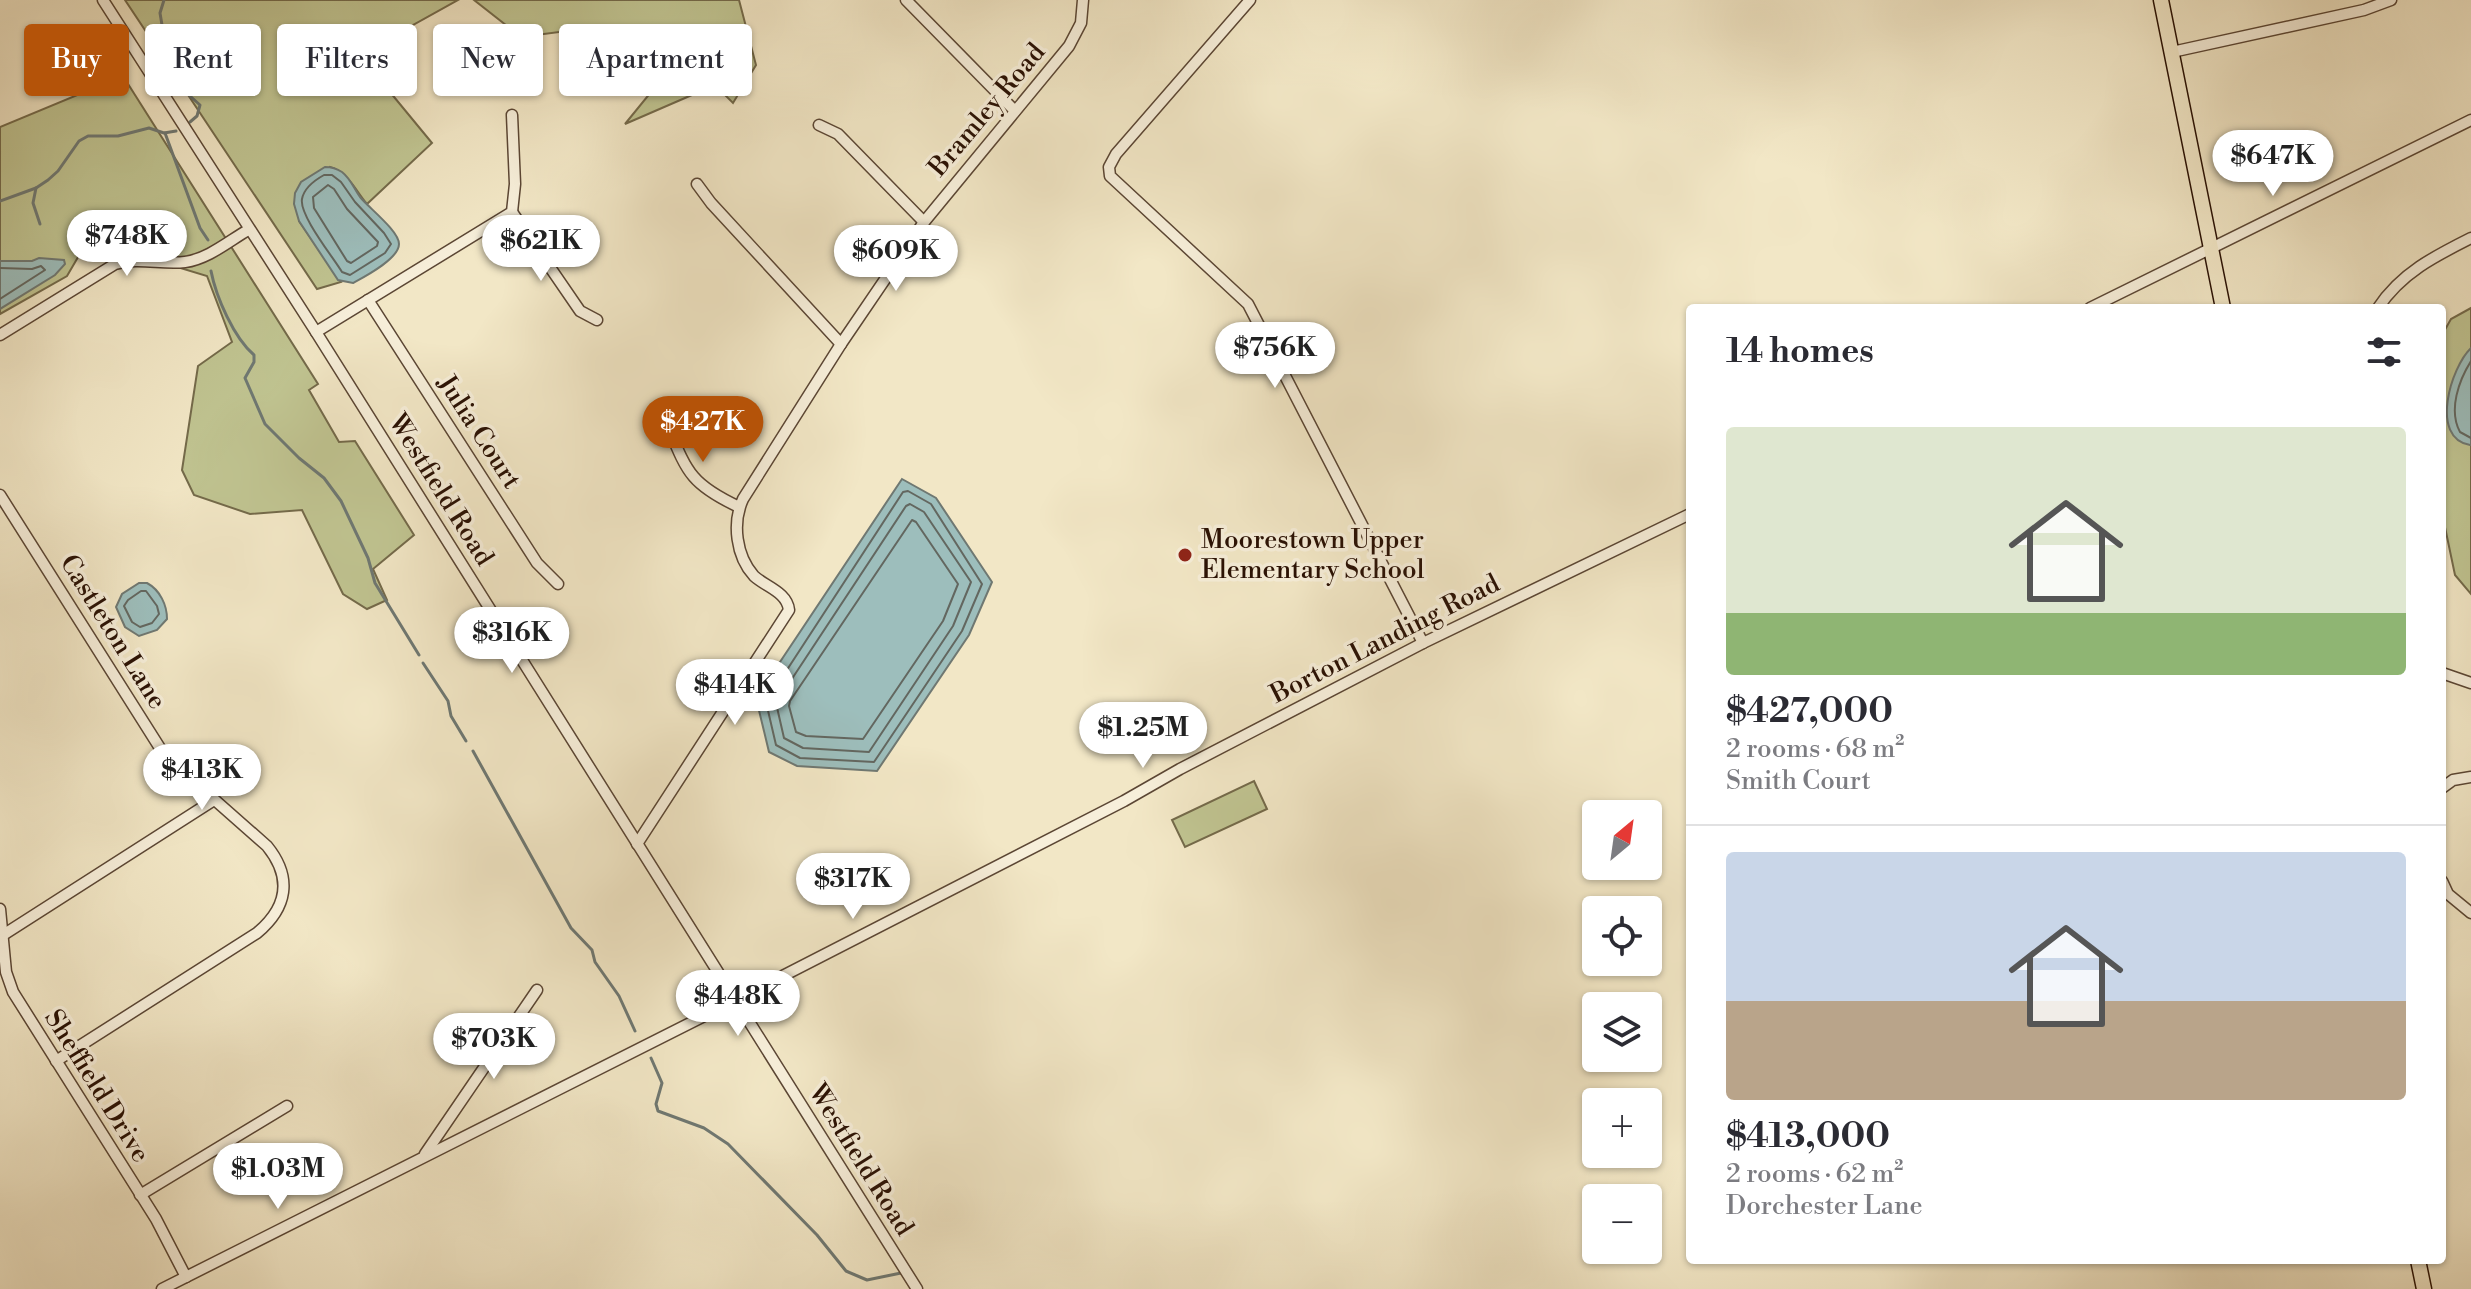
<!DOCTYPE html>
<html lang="en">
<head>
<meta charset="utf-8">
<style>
	body { margin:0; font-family:"Libre Bodoni",serif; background:#f7f7f7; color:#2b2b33; height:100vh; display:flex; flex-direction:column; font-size:30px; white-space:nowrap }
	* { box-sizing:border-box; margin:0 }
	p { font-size:26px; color:#7c7c81 }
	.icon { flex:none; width:44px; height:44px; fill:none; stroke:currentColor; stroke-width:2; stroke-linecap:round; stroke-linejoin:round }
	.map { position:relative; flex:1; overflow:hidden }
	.side { position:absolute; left:1686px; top:304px; width:760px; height:960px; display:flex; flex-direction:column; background:#fff; border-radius:8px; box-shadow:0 2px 6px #0004 }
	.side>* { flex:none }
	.hud { position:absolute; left:24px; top:24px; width:760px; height:72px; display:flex; gap:16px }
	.needle { width:52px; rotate:29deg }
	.buttons { position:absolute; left:1582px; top:800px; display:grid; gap:16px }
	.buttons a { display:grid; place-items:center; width:80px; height:80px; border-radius:8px; background:#fff; box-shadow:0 2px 6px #0004; font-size:40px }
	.price { position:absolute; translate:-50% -68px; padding:0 18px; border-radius:28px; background:#fff; color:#222; font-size:26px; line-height:52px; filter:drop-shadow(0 2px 4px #0008) }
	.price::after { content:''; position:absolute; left:50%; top:48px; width:24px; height:18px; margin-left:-12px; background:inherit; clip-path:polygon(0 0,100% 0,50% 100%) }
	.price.selected { background:#b45309; color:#fff }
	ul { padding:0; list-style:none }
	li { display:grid; align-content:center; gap:16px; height:424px; padding:0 40px }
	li+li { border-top:2px solid #e1e1e2 }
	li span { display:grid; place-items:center; height:248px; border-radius:8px; color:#555 }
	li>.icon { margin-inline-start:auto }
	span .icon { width:144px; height:144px; fill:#fffc; stroke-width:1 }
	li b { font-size:34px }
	h2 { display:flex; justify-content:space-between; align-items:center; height:96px; padding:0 40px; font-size:34px }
	.pill { padding:0 28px; border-radius:8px; background:#fff; box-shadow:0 2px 6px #0004; font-size:28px; line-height:72px }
	.pill.selected { background:#b45309; color:#fff }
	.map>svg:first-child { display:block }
	.green { fill:#c0c491; stroke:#746a4a; stroke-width:2 }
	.water { fill:#9dbebc; stroke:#6f7872; stroke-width:2 }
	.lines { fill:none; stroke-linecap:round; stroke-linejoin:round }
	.shore { stroke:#636760; stroke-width:2 }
	.stream { stroke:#6f7872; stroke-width:3 }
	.minor-casing { stroke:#5b4634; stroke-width:13 }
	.major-casing { stroke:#291003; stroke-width:17 }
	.minor { stroke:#f7efda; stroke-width:10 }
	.major { stroke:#f2e7c6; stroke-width:14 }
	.poi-dot { fill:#8f2418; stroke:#f7efda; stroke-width:3 }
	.labels { text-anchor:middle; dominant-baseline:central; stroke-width:7; stroke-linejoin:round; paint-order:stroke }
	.street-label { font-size:26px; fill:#291003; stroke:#f7efda }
	.poi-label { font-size:26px; fill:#291003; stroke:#f7efda; text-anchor:start }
</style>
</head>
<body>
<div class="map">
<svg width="2471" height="1289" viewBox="0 0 2471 1289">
	<rect width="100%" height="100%" fill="#f2e7c6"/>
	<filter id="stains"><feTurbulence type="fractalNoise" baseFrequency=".0025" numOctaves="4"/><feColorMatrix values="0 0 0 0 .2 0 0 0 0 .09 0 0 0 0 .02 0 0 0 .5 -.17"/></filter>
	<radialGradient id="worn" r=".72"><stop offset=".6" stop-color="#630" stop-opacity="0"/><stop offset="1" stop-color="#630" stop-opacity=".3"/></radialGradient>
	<g class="green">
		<path d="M125,0H458L406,29L385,86L432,143L367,204C356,191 348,172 330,167L299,221L341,282L317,289Z"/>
		<polygon points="474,0 739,0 756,65 733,103 715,85 625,124 665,75 605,26 521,37"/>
		<polygon points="123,76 318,384 309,390 339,442 355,441 414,535 373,569 387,600 367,609 343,594 302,510 250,514 194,495 182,470 198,366 232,342 207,276 88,240 67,276 0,314 0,127"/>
		<polygon points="2471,308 2471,594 2455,575 2442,513 2442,335 2451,319"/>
		<polygon points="1254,781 1267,809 1185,847 1172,820"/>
	</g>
	<g class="water">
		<path d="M325,167C332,167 336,168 342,172C351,179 354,189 360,197C369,208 399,231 399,244C399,259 364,277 353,283L338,280L299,221L294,204L295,193L301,182Z"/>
		<polygon points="39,258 64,260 65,264 55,275 0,309 0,261 32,261"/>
		<path d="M2471,348V445H2470C2429,438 2451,367 2471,348Z"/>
		<polygon points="902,479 936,498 992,582 969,635 877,771 797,766 769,752 757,702 764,686"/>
		<path d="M139,583H147C160,590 167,605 167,619L157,630L139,636L125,627L116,607L122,594Z"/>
	</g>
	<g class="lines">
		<g class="shore">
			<path d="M324,175H332L341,182L355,202L384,233L391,244L385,253L350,275L342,272C333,257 299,215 302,199C304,188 315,180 324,175Z"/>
			<polygon points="328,185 334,189 347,209 378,242 377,246 351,263 347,261 314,208 313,197"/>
			<polyline points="0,268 32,269 41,266 45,270 0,299"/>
			<path d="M2471,361C2459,380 2448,410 2460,432L2471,438"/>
			<polygon points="908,491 931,504 982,584 962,631 874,762 800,758 776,745 766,702 903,492"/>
			<polygon points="910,504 924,512 971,582 953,626 869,752 803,748 784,738 776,703 906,506"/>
			<polygon points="912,520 916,522 958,584 943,621 863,739 806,736 796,732 789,706 790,701"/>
			<polygon points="141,591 146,591 157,606 159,614 152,623 140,627 132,622 124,606 128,600"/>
		</g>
		<g class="stream">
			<polyline points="164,0 160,13 171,79 200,105 197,116 190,122"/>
			<polyline points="165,133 200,228 208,240"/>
			<polyline points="36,188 33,203 40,224"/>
			<polyline points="0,201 36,188 48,180 58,171 79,141 88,136 118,136 149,128 164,133 176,131"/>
			<path d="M211,271C216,297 234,338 254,355V362L245,378L265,424L299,458L324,478L341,501L368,558L375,583L419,655"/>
			<polyline points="423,663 448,701 451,716 466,741"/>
			<polyline points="473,751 571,928 592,950 595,962 619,996 635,1031"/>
			<polyline points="651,1058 662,1083 656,1104 658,1111 704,1128 728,1144 817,1235 846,1271 867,1280 901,1273"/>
		</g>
		<defs>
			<g id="minor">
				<polyline points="103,0 316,332 917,1289"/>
				<polyline points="906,0 1015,111"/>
				<polyline points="1250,0 1116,154 1109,167 1110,176 1248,304 1423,643"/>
				<polyline points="2172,52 2364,10 2391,0"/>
				<polyline points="819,125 838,134 924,222"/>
				<polyline points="697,184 711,203 841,344"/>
				<polyline points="512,212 580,311 597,320"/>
				<polyline points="368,300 537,563 558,584"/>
				<polyline points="2090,308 2471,120"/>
				<path d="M2378,308C2401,273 2435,256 2471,238"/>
				<polyline points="316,332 512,212 515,184 512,115"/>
				<path d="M0,335L115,264C139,257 162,265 185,262C208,259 229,241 248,230"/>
				<path d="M667,424C687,472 690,484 739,507"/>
				<path d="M0,495L165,756L267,846C293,878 287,908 257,933L56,1061"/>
				<polyline points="2442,673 2471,683"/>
				<polyline points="2442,788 2453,780 2471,777"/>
				<path d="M637,844L789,610C787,592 766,587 754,576C736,556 732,523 743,499L841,344L924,222L1069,46L1081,23L1083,0"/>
				<polyline points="2442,881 2448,894 2471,913"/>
				<polyline points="0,909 6,972 13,992 156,1219 186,1277"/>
				<polyline points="3,935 214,800"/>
				<polyline points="425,1154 537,990"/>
				<polyline points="140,1195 287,1106"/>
				<polyline points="162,1289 734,1001 1124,801 1180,769 1423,643 1690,514"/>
			</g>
			<g id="major">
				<polyline points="2161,0 2223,308"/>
				<polyline points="2418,1260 2424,1289"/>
			</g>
		</defs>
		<use href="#minor" class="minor-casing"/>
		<use href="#major" class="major-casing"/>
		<use href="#minor" class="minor"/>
		<use href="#major" class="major"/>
	</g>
	<circle class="poi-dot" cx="1185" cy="555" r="8"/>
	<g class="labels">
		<g class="street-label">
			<text transform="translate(987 110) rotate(-50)">Bramley Road</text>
			<text transform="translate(479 432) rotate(57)">Julia Court</text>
			<text transform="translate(441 490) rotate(58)">Westfield Road</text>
			<text transform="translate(113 632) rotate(58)">Castleton Lane</text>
			<text transform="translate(1385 639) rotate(-27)">Borton Landing Road</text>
			<text transform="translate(97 1086) rotate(58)">Sheffield Drive</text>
			<text transform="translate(861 1160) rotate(58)">Westfield Road</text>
		</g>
		<g class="poi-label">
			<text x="1201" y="540">Moorestown Upper<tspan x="1201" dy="30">Elementary School</tspan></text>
		</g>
	</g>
	<rect width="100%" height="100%" filter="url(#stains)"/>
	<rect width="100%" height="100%" fill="url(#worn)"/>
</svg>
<div class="buttons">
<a><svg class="needle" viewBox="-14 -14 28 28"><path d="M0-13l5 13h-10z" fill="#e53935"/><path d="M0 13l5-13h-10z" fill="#7c7c81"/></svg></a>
<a><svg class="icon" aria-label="locate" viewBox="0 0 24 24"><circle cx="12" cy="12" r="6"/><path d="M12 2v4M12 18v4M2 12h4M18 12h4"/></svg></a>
<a><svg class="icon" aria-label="layers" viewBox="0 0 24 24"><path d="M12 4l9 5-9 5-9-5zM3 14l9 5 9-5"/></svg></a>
<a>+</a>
<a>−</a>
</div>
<b class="price" style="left:2273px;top:198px">$647K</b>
<b class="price" style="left:127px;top:278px">$748K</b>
<b class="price" style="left:541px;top:283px">$621K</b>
<b class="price" style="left:896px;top:293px">$609K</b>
<b class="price" style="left:1275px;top:390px">$756K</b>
<b class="price selected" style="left:703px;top:464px">$427K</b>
<b class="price" style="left:512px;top:675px">$316K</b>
<b class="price" style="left:735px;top:727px">$414K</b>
<b class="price" style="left:1143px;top:770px">$1.25M</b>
<b class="price" style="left:202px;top:812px">$413K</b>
<b class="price" style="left:853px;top:921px">$317K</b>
<b class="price" style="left:738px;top:1038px">$448K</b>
<b class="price" style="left:494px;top:1081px">$703K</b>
<b class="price" style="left:278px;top:1211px">$1.03M</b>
<div class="hud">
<a class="pill selected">Buy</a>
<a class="pill">Rent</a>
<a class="pill">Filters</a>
<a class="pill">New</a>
<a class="pill">Apartment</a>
</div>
<section class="side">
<h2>14 homes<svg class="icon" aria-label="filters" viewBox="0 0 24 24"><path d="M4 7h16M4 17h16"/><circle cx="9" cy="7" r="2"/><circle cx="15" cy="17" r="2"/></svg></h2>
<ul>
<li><span style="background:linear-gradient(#dfe7d0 75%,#8fb573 0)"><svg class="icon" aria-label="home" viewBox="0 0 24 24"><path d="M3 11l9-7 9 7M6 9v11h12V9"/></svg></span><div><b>$427,000</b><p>2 rooms · 68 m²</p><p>Smith Court</p></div></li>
<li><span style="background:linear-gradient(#c9d6e8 60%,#b9a48a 0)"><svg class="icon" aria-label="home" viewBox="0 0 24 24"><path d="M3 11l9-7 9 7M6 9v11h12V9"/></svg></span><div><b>$413,000</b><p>2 rooms · 62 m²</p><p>Dorchester Lane</p></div></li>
</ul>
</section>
</div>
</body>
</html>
